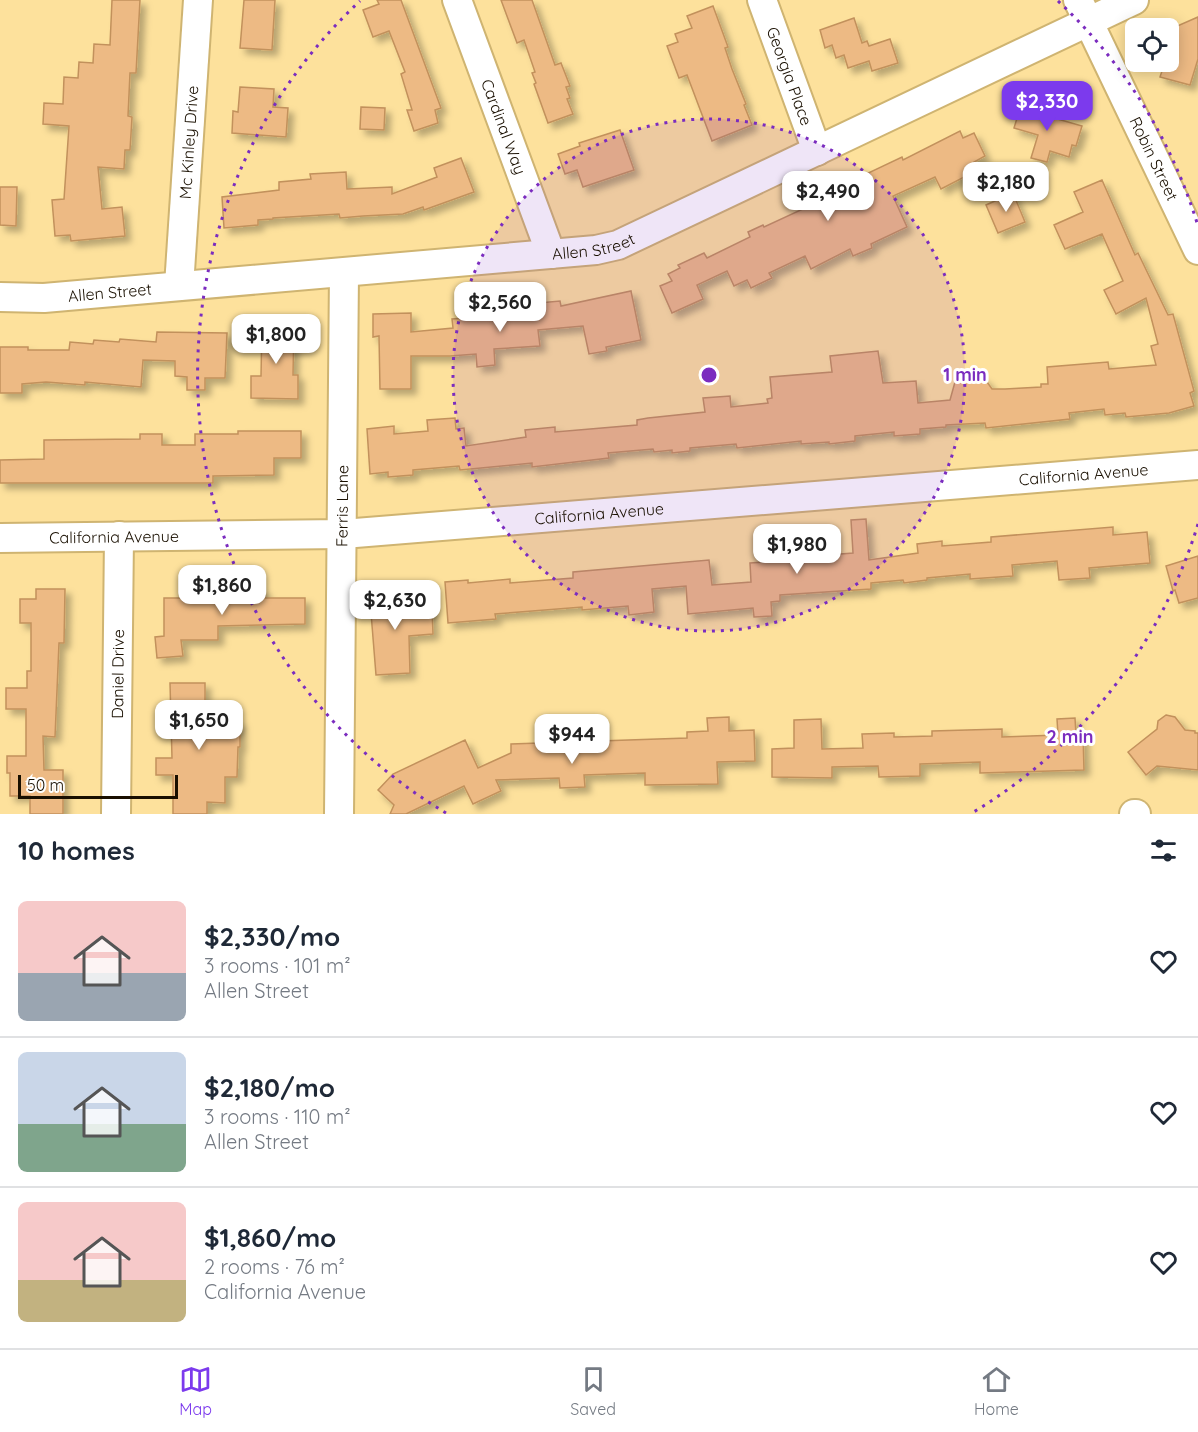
<!DOCTYPE html>
<html lang="en">
<head>
<meta charset="utf-8">
<style>
	body { margin:0; font-family:Quicksand,sans-serif; background:#f2f2f3; color:#1f2937; height:100vh; display:flex; flex-direction:column; font-size:22px; white-space:nowrap }
	* { box-sizing:border-box; margin:0 }
	p { font-size:20px; color:#747a83 }
	.icon { flex:none; width:33px; height:33px; fill:none; stroke:currentColor; stroke-width:2; stroke-linecap:round; stroke-linejoin:round }
	.map { position:relative; height:814px; overflow:hidden }
	.panel { display:flex; flex-direction:column; background:#fff; flex:1 }
	.panel>* { flex:none }
	.controls { position:absolute; left:1125px; top:18px; display:grid; gap:12px }
	.controls a { display:grid; place-items:center; width:54px; height:54px; border-radius:9px; background:#fff; box-shadow:0 3px 15px #0003; font-size:30px }
	.scale { position:absolute; left:18px; bottom:15px; width:160px; box-sizing:border-box; padding-left:6px; border:3px solid #190f00; border-top:0; font-size:16px; line-height:21px; white-space:nowrap; color:#190f00; -webkit-text-stroke:4px #fff; paint-order:stroke }
	.price { position:absolute; translate:-50% -51px; padding:0 14px; border-radius:12px; background:#fff; color:#222; font-size:20px; line-height:39px; filter:drop-shadow(0 2px 3px #0008) }
	.price::after { content:''; position:absolute; left:50%; top:36px; width:18px; height:14px; margin-left:-9px; background:inherit; clip-path:polygon(0 0,100% 0,50% 100%) }
	.price.current { background:#7c3aed; color:#fff }
	ul { padding:0; list-style:none }
	li { display:flex; align-items:center; gap:18px; height:150px; padding:0 18px }
	li+li { border-top:2px solid #e0e1e3 }
	li span { display:grid; place-items:center; flex:none; width:168px; height:120px; border-radius:9px; color:#555 }
	li>.icon { margin-inline-start:auto }
	span .icon { width:72px; height:72px; fill:#fffc; stroke-width:1 }
	li b { font-size:26px }
	h2 { display:flex; justify-content:space-between; align-items:center; height:72px; padding:0 18px; font-size:26px }
	.tabs { display:flex; justify-content:space-around; align-items:center; height:84px; border-top:2px solid #e0e1e3; background:#fff; font-size:16px; color:#747a83 }
	.tabs a { display:grid; justify-items:center; gap:3px }
	.tabs .current { color:#7c3aed }
	.map>svg:first-child { display:block }
	.building { fill:#edba84; stroke:#c2915c; stroke-width:1.5; filter:url(#shadow) }
	.lines { fill:none; stroke-linecap:round; stroke-linejoin:round }
	.minor-casing { stroke:#cfb471; stroke-width:32 }
	.minor { stroke:#fff; stroke-width:28 }
	.ring { fill:none; stroke:#7b2cbf; stroke-width:3; stroke-dasharray:3 6 }
	.labels { text-anchor:middle; dominant-baseline:central; stroke-width:6; stroke-linejoin:round; paint-order:stroke }
	.street-label { font-size:16px; fill:#190f00; stroke:#fff }
	.centre { fill:#7b2cbf; stroke:#fff; stroke-width:3 }
	.ring-label { font-size:18px; text-anchor:middle; font-weight:bold; fill:#7b2cbf; stroke:#fff; stroke-width:6; stroke-linejoin:round; paint-order:stroke }
</style>
</head>
<body>
<div class="map">
<svg width="1198" height="814" viewBox="0 0 1198 814">
	<defs>
		<filter id="shadow"><feDropShadow dx="5.5" dy="5.5" stdDeviation="3" flood-color="#0004"/></filter>
	</defs>
	<rect width="100%" height="100%" fill="#fde19c"/>
	<g class="building">
		<polygon points="112,0 140,0 136,73 130,73 128,116 132,117 130,150 125,150 124,169 98,167 102,209 122,207 125,236 71,241 70,235 55,236 52,200 64,199 69,126 43,124 44,103 63,104 64,77 78,78 79,62 93,63 94,44 110,45"/>
		<polygon points="244,0 275,0 272,50 240,48"/>
		<polygon points="377,0 401,0 441,108 435,110 438,123 414,131 407,110 412,110 401,74 405,72 389,31 373,37 363,10 379,4"/>
		<polygon points="501,0 532,0 555,65 561,63 570,86 566,87 570,98 567,99 573,114 548,123 534,84 536,83 532,73 535,72 524,40 517,43"/>
		<polygon points="713,6 728,47 725,48 732,69 746,104 744,105 752,125 712,141 687,75 679,78 667,46 678,42 675,34 692,28 687,16"/>
		<polygon points="1198,17 1198,59 1190,85 1160,77 1165,62 1168,62 1168,49 1175,27"/>
		<polygon points="854,18 862,43 867,41 869,46 890,39 898,63 872,71 869,61 848,68 844,55 836,58 832,45 825,48 820,30"/>
		<polygon points="240,87 274,89 273,107 288,108 286,137 232,133 233,111 238,112"/>
		<polygon points="1022,102 1049,110 1047,116 1082,126 1076,146 1072,145 1069,157 1050,151 1047,162 1031,158 1038,135 1014,128"/>
		<polygon points="361,107 385,108 384,130 360,129"/>
		<polygon points="620,130 634,170 583,187 577,170 565,174 558,154 580,146 579,143"/>
		<polygon points="960,131 963,138 974,133 985,156 974,162 978,170 941,189 935,177 893,196 907,227 871,244 872,248 853,256 850,249 811,269 805,256 769,273 772,278 751,288 747,280 734,286 727,271 697,285 703,299 672,313 660,286 672,281 668,274 680,268 678,265 704,253 707,258 750,237 748,232 763,225 764,227 803,209 802,207 831,192 833,194 866,179 864,175 902,157 903,160"/>
		<polygon points="461,158 474,192 424,210 423,207 403,214 363,216 340,218 339,214 273,218 273,219 258,220 258,225 224,228 222,197 279,190 279,182 311,179 310,174 346,172 347,189 392,187 392,194 437,177 434,168"/>
		<polygon points="1102,180 1135,255 1138,253 1168,315 1173,314 1194,391 1190,393 1194,406 1169,413 1126,417 1125,413 1105,415 1104,409 1069,413 1070,419 986,428 985,423 946,425 946,427 920,429 920,434 894,436 894,432 855,436 855,441 829,444 829,442 801,444 801,441 737,448 736,444 690,448 690,451 672,453 672,450 654,452 653,449 608,453 609,458 532,467 532,463 460,470 459,466 413,470 413,475 388,477 388,472 370,474 367,429 394,426 394,434 428,431 427,420 455,418 456,429 464,428 466,446 526,437 525,430 555,427 555,432 637,425 637,420 648,418 705,412 703,398 730,396 731,407 768,403 767,399 772,398 770,377 832,372 830,356 878,351 883,383 916,381 918,403 950,400 955,382 964,375 976,375 985,379 992,389 1005,389 1041,387 1041,384 1048,384 1047,367 1108,362 1109,369 1156,365 1151,346 1158,344 1146,298 1116,314 1104,290 1123,281 1102,234 1065,249 1054,225 1083,212 1074,192"/>
		<polygon points="0,187 17,187 16,226 0,225"/>
		<polygon points="1013,193 1025,222 998,233 986,205"/>
		<polygon points="631,291 641,340 606,347 607,351 589,354 583,326 538,330 540,346 494,349 495,365 477,367 476,354 450,356 411,356 411,389 380,389 379,336 373,337 373,314 411,313 411,332 453,328 452,319 465,318 465,313 473,313 472,309 560,301 561,306"/>
		<polygon points="262,325 294,325 293,375 298,375 298,399 251,398 251,376 261,376"/>
		<polygon points="157,332 227,333 225,378 205,378 205,390 187,390 187,377 175,376 175,361 143,360 141,387 85,382 85,385 46,382 22,384 22,393 0,393 0,347 28,347 28,350 69,350 70,342 93,344 94,340 119,342 120,339 156,342"/>
		<polygon points="238,431 301,431 301,458 274,458 274,475 213,476 213,483 0,483 0,460 44,459 44,440 140,439 140,434 162,434 162,445 195,445 195,434 238,434"/>
		<polygon points="866,519 869,560 918,553 917,544 942,541 942,546 991,542 991,537 1113,527 1113,535 1147,532 1150,563 1089,568 1090,578 1059,580 1057,561 1012,565 1013,576 970,579 970,574 927,578 927,580 904,583 903,580 871,583 871,589 780,595 780,601 771,602 772,616 754,617 753,608 688,614 686,586 652,589 654,612 629,615 628,606 582,610 582,607 495,614 496,619 448,623 445,582 468,580 468,583 510,579 510,583 573,578 573,572 709,560 712,585 751,582 750,563 783,561 782,554 803,552 803,557 853,553 851,520"/>
		<polygon points="1198,556 1198,598 1179,603 1175,590 1173,591 1166,566"/>
		<polygon points="395,586 397,611 432,609 433,634 409,636 410,673 376,675 369,588"/>
		<polygon points="36,589 65,589 64,643 59,643 55,737 43,736 44,770 63,770 63,814 30,814 30,796 10,796 10,773 7,773 7,756 26,756 26,709 6,709 6,688 27,688 27,671 31,671 31,623 20,623 20,599 36,599"/>
		<polygon points="205,590 265,590 265,598 305,598 305,624 218,626 218,640 181,640 183,656 157,658 155,637 164,636 164,598 205,598"/>
		<polygon points="170,683 205,683 205,707 220,707 221,721 240,721 240,747 238,747 237,777 225,777 225,803 207,802 207,814 173,814 173,775 156,775 156,758 172,758"/>
		<polygon points="1166,715 1175,717 1185,730 1195,731 1195,733 1198,733 1198,770 1157,766 1146,775 1128,752 1157,729 1158,721"/>
		<polygon points="729,717 729,731 754,730 755,761 717,762 718,784 645,785 645,773 584,775 585,787 560,788 559,778 496,780 501,791 473,804 464,786 406,814 390,814 394,805 378,790 393,774 465,740 478,768 511,753 511,744 687,738 687,732 708,731 707,718"/>
		<polygon points="1075,718 1076,735 1083,735 1084,770 980,773 980,762 920,764 920,776 879,777 878,766 832,767 832,778 772,777 772,749 794,748 794,720 821,719 822,749 863,748 862,734 894,733 894,737 932,736 932,731 1002,729 1002,737 1058,735 1057,719"/>
	</g>
	<g class="lines">
		<defs>
			<g id="minor">
				<path id="s1" d="M457,0L551,254"/>
				<path id="s2" d="M762,0L817,151"/>
				<path id="s3" d="M1078,0L1198,250"/>
				<path id="s4" d="M179,286L198,0"/>
				<path id="s5" d="M0,297L44,298L596,250L618,245L1134,0"/>
				<path id="s6" d="M0,538L343,534L1198,465"/>
				<path id="s7" d="M116,814L119,536"/>
				<path id="s8" d="M339,814L344,273"/>
				<polyline points="1134,814 1136,814"/>
			</g>
		</defs>
		<use href="#minor" class="minor-casing"/>
		<use href="#minor" class="minor"/>
	</g>
	<circle cx="709" cy="375" r="256" fill="#7b2cbf" fill-opacity=".12"/>
	<g class="ring">
		<circle cx="709" cy="375" r="256"/>
		<path d="M1198 524A511 511 0 0 1 972 813M446 813A511 511 0 0 1 360 1M1058 1A511 511 0 0 1 1198 226"/>
	</g>
	<g class="labels">
		<g class="street-label">
			<text stroke="none"><textPath href="#s2" startOffset="81">Georgia Place</textPath></text>
			<text stroke="none"><textPath href="#s1" startOffset="135">Cardinal Way</textPath></text>
			<text stroke="none"><textPath href="#s4" startOffset="144">Mc Kinley Drive</textPath></text>
			<text stroke="none"><textPath href="#s3" startOffset="176">Robin Street</textPath></text>
			<text stroke="none"><textPath href="#s5" startOffset="596">Allen Street</textPath></text>
			<text stroke="none"><textPath href="#s5" startOffset="110">Allen Street</textPath></text>
			<text stroke="none"><textPath href="#s6" startOffset="1086">California Avenue</textPath></text>
			<text stroke="none"><textPath href="#s8" startOffset="308">Ferris Lane</textPath></text>
			<text stroke="none"><textPath href="#s6" startOffset="600">California Avenue</textPath></text>
			<text stroke="none"><textPath href="#s6" startOffset="114">California Avenue</textPath></text>
			<text stroke="none"><textPath href="#s7" startOffset="140">Daniel Drive</textPath></text>
		</g>
	</g>
	<circle cx="709" cy="375" r="9" class="centre"/>
	<g class="ring-label">
		<text x="965" y="381">1 min</text>
		<text x="1070" y="743">2 min</text>
	</g>
</svg>
<div class="controls">
<a><svg class="icon" aria-label="locate" viewBox="0 0 24 24"><circle cx="12" cy="12" r="6"/><path d="M12 2v4M12 18v4M2 12h4M18 12h4"/></svg></a>
</div>
<div class="scale">50 m</div>
<b class="price current" style="left:1047px;top:132px">$2,330</b>
<b class="price" style="left:1006px;top:213px">$2,180</b>
<b class="price" style="left:828px;top:222px">$2,490</b>
<b class="price" style="left:500px;top:333px">$2,560</b>
<b class="price" style="left:276px;top:365px">$1,800</b>
<b class="price" style="left:797px;top:575px">$1,980</b>
<b class="price" style="left:222px;top:616px">$1,860</b>
<b class="price" style="left:395px;top:631px">$2,630</b>
<b class="price" style="left:199px;top:751px">$1,650</b>
<b class="price" style="left:572px;top:765px">$944</b>
</div>
<section class="panel">
<h2>10 homes<svg class="icon" aria-label="filters" viewBox="0 0 24 24"><path d="M4 7h16M4 17h16"/><circle cx="9" cy="7" r="2"/><circle cx="15" cy="17" r="2"/></svg></h2>
<ul>
<li><span style="background:linear-gradient(#f6c9c9 60%,#9aa5b1 0)"><svg class="icon" aria-label="home" viewBox="0 0 24 24"><path d="M3 11l9-7 9 7M6 9v11h12V9"/></svg></span><div><b>$2,330/mo</b><p>3 rooms · 101 m²</p><p>Allen Street</p></div><svg class="icon" aria-label="heart" viewBox="0 0 24 24"><path d="M12 20l-8-8c-3-5 5-10 8-4 3-6 11-1 8 4z"/></svg></li>
<li><span style="background:linear-gradient(#c9d6e8 60%,#7fa58c 0)"><svg class="icon" aria-label="home" viewBox="0 0 24 24"><path d="M3 11l9-7 9 7M6 9v11h12V9"/></svg></span><div><b>$2,180/mo</b><p>3 rooms · 110 m²</p><p>Allen Street</p></div><svg class="icon" aria-label="heart" viewBox="0 0 24 24"><path d="M12 20l-8-8c-3-5 5-10 8-4 3-6 11-1 8 4z"/></svg></li>
<li><span style="background:linear-gradient(#f6c9c9 65%,#c2b280 0)"><svg class="icon" aria-label="home" viewBox="0 0 24 24"><path d="M3 11l9-7 9 7M6 9v11h12V9"/></svg></span><div><b>$1,860/mo</b><p>2 rooms · 76 m²</p><p>California Avenue</p></div><svg class="icon" aria-label="heart" viewBox="0 0 24 24"><path d="M12 20l-8-8c-3-5 5-10 8-4 3-6 11-1 8 4z"/></svg></li>
</ul>
</section>
<nav class="tabs">
<a class="current"><svg class="icon" aria-label="map" viewBox="0 0 24 24"><path d="M3 6l6-2 6 2 6-2v14l-6 2-6-2-6 2zM9 4v14M15 6v14"/></svg>Map</a>
<a><svg class="icon" aria-label="saved" viewBox="0 0 24 24"><path d="M7 4h10v16l-5-4-5 4z"/></svg>Saved</a>
<a><svg class="icon" aria-label="home" viewBox="0 0 24 24"><path d="M3 11l9-7 9 7M6 9v11h12V9"/></svg>Home</a>
</nav>
</body>
</html>
